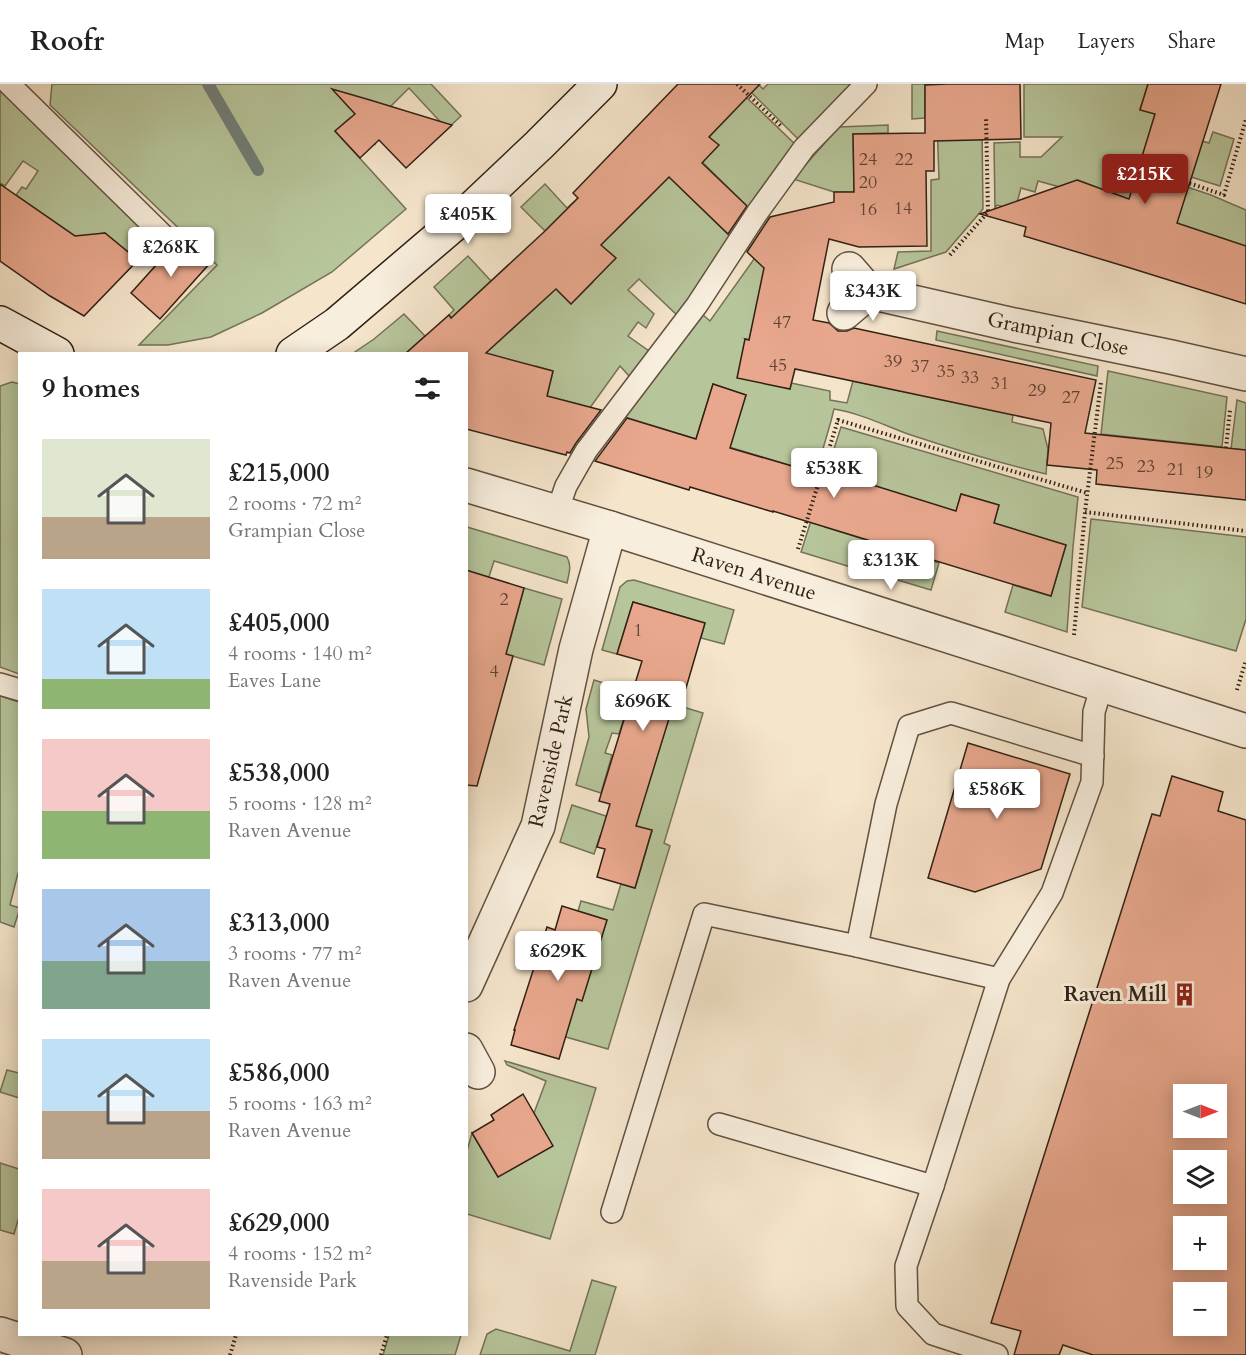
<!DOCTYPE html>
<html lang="en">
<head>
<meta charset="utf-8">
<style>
	body { margin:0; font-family:Cardo,serif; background:#f2f2f2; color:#222; height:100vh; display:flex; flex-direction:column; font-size:22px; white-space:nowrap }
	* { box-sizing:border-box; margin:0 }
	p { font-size:20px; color:#767676 }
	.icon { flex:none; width:33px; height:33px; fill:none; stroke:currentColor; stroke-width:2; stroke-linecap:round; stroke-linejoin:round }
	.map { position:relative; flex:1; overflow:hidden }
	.drawer { position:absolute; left:18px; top:268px; width:450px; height:984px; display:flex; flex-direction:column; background:#fff; border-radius:0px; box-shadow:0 3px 15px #0003 }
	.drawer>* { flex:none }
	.needle { width:39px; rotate:90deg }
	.buttons { position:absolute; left:1173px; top:1000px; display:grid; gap:12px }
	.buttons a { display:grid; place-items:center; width:54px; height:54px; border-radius:0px; background:#fff; box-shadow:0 3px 15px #0003; font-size:30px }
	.price { position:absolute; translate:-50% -51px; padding:0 14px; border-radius:6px; background:#fff; color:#222; font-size:20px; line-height:39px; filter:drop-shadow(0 2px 3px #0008) }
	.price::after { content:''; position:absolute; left:50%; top:36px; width:18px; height:14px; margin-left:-9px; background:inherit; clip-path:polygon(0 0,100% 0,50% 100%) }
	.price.current { background:#8f2418; color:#fff }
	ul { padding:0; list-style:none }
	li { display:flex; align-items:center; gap:18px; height:150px; padding:0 24px }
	li span { display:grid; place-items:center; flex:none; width:168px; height:120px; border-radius:0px; color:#555 }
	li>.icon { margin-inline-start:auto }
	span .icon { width:72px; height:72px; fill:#fffc; stroke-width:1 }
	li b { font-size:26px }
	h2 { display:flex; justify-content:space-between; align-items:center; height:72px; padding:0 24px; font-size:26px }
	header { display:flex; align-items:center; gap:36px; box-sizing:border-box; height:84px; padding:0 30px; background:#fff; border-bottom:2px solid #e0e0e0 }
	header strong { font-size:28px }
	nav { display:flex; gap:33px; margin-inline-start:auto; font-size:21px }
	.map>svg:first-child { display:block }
	.green { fill:#b7c59b; stroke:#747257; stroke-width:1.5 }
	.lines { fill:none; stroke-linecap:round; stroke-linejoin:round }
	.stream { stroke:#717f78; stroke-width:12 }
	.building { fill:#e9a88e; stroke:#302013; stroke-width:1.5; fill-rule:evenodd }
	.lane-casing { stroke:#615141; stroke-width:24 }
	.street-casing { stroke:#615141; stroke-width:36 }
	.secondary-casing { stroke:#302013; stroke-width:36 }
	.path { stroke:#302013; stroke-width:4; stroke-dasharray:1.5 3; stroke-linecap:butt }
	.lane { stroke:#f8eedd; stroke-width:21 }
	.street { stroke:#f8eedd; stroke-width:33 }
	.secondary { stroke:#f8eedd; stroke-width:33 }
	.labels { text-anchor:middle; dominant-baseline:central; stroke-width:6; stroke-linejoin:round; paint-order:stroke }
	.number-label { font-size:18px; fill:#5e4232 }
	.street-label { font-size:21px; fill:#302013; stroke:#f8eedd }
	.poi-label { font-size:21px; font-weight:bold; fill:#302013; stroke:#f8eedd; text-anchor:end }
</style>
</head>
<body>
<header>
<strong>Roofr</strong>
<nav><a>Map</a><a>Layers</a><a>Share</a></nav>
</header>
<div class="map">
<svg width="1246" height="1271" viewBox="0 0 1246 1271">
	<rect width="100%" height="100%" fill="#f5e5cb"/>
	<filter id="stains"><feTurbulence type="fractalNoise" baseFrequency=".00333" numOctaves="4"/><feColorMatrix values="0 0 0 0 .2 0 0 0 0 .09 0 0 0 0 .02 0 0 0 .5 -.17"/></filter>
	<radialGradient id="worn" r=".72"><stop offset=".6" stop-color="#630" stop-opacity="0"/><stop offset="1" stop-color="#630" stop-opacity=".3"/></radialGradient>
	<g class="green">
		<polygon points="52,0 431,0 461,32 447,45 409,4 385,28 375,60 351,33 335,47 406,125 332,188 262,229 211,253 168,261 139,261 217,181 50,21"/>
		<polygon points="758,0 763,5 768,0 856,0 801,58 750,7"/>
		<polygon points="912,0 948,0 925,1 925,34 912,35"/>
		<polygon points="1024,0 1148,0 1140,25 1155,30 1141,77 1125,72 1122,81 1211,111 1246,126 1246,162 1206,164 1096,103 1078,96 1069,99 1067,105 1038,97 1035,108 1021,104 1015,126 997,121 995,124 994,59 1020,58 1020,73 1041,73 1062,53 1024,53"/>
		<path d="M0,5C52,57 105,106 156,159L126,188L110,177L119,161L105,149L98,150L90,162L16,111L22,103L26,105L38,87L23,77L5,102L0,99Z"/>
		<polygon points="746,13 797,62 749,124 693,69 718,61 709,53"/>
		<polygon points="937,37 982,43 983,125 946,168 894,185 898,168 931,167 931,96 939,95"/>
		<polygon points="888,41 888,49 853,50 854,108 834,108 793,95 839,43"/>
		<polygon points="1213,48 1234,55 1220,102 1191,93 1202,57 1209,59"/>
		<polygon points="669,93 731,153 715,179 677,231 639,195 628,206 654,230 646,244 638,238 628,252 649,267 630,293 620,282 574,346 582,321 547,312 553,287 536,282 525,288 482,270 449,231 454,226 434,203 468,172 491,197 555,204 571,220 593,198 564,128 545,147 521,123 545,100 567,124 579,113 613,149"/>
		<path d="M779,140L749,256L745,255L791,299L830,307V316L847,319L853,297L1013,331L1012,338L1043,345L1048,365L1046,390C999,379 953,365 908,350C884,341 859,329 834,325L831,337L816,389L729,363L746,311L713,300L696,355L625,333L660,284L702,230L710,237Z"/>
		<polygon points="404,230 425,252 405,270 352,270 374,255"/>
		<polygon points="937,247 1098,282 1097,292 936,256"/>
		<polygon points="1108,287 1227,313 1222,363 1101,350"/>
		<polygon points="12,298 20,300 19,590 0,583 0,302"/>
		<polygon points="1237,316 1246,319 1246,366 1231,365"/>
		<polygon points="841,343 1078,413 1073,463 1067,548 1005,528 1013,501 1051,512 1066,461 994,439 999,421 961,410 956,428 867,400 873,382 853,376 847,394 841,392 825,443 863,455 854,484 801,468"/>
		<polygon points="1091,435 1246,453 1246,535 1236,567 1082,523"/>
		<path d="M467,443L567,473C572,482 569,489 567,499L494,477L489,493L467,491Z"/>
		<polygon points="899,467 939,479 931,506 891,494"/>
		<polygon points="634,496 734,526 724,560 701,554 705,539 633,518 617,570 602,566 620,503 627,497"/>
		<polygon points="524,504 562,515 544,581 467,559 509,560"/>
		<polygon points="594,596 632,608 619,650 612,649 605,669 612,671 601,709 576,701 589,653 586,625"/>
		<polygon points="0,612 19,618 19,788 18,789 10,821 20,824 14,843 0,838"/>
		<polygon points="673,620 703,629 664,759 670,762 608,965 566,953 538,903 582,916 607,836 578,827 581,817 613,826 621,800 635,804 652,747 618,736"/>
		<polygon points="572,721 615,735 608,754 600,752 594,770 560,758"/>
		<polygon points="505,977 596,1004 550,1155 467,1130 467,1067 472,1049 498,1093 552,1062 534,1029 546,997 507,981"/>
		<polygon points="7,986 19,989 19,1014 0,1008"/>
		<polygon points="0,1079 19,1085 19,1133 14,1150 0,1146"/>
		<polygon points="592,1196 616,1203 595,1271 480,1271 487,1250 496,1245 570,1267"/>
		<polygon points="389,1251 461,1251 455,1271 383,1271"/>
	</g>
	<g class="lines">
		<polyline class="stream" points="208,0 258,86"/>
	</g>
	<g class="building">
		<polygon points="678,0 760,0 709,53 719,61 702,79 747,122 728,150 669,93 601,161 616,174 571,220 556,205 486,269 553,287 547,312 601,326 576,359 570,369 567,368 566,371 466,345 466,270 405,270 449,231 451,234 545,147 578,114 573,109"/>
		<polygon points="948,0 1020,0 1021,55 934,57 934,87 926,87 927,162 859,163 829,155 813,236 829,239 838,247 847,247 854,244 1096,296 1085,349 1246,366 1246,416 1096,400 1097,386 1047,381 1051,339 795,285 790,305 737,294 745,255 749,256 764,184 747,168 768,136 770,133 834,118 834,108 854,108 853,50 925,49 925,1"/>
		<polygon points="1148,0 1221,0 1177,139 1246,162 1246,220 1127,183 1024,152 1026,143 980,130 1077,96 1129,115 1155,30 1140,26"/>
		<polygon points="332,5 370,16 452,41 406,84 379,56 360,74 335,47 355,30"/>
		<polygon points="0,100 75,152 105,149 138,176 84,232 50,212 0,177"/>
		<polygon points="183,152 211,178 160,235 131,209 167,169 173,169 178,165"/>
		<polygon points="713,300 746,311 730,364 840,396 842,392 847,393 956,427 961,410 999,421 994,439 1066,461 1051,512 773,427 773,428 690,403 689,406 595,377 627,334 696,355"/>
		<polygon points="466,486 524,504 506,570 513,572 477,702 466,701"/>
		<polygon points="633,518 705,539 686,604 679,602 636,742 652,746 635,804 597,793 605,765 597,763 610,720 599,717 642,577 617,570"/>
		<polygon points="968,659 1070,690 1041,785 975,808 928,794"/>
		<path d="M1172,692L1223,708L1218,727L1246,736V1271H1093L1063,1261L1059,1271H1014L1021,1247L991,1239L1152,730L1160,732ZM1184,1011H1216V1044H1184ZM1184,1077H1216V1110H1184ZM1184,1143H1216V1176H1184ZM1184,1209H1216V1242H1184Z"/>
		<polygon points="562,822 607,836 582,917 577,915 559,975 511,961 515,946 514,946 547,843 555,846"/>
		<polygon points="523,1010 553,1062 498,1093 472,1049 494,1036 491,1031"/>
	</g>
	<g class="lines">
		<defs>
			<g id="lane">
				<polyline points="9,0 169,157"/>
				<polyline points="557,428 566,402 586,367 697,221 757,129 804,64 866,0"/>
				<polyline points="0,600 20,606"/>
				<polyline points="857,862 886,720 909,642 951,629 1093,672"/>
				<polyline points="719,1040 933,1102"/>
				<polyline points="612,1128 704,830 857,862 999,895"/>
				<polyline points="997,1271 933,1250 907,1222 906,1182 933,1102 999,895 1052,809 1092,698 1094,628 1102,601"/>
			</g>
			<g id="street">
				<polyline points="849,185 869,208 1014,241 1171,273 1246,290"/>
				<polyline points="844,229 869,208"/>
				<polyline points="466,401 610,444 1246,647"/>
				<polyline points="466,901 538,742 576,565 610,444"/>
				<polyline points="466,966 478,988"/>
				<polyline points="0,1250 65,1271"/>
			</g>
			<g id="secondary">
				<polyline points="0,239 57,270"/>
				<polyline points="293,270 337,240 466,130 539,61 600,0"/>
			</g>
		</defs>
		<use href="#lane" class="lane-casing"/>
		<use href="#street" class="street-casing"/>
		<use href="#secondary" class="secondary-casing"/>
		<g class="path">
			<polyline points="737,0 782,43"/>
			<polyline points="1130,79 1224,111 1246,35"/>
			<polyline points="950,171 988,128 986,33"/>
			<polyline points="1226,364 1230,326"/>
			<polyline points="1085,428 1246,447"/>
			<polyline points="798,465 838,336 1087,409"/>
			<polyline points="1074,551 1085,428 1101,298"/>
			<polyline points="1237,606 1246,576"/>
			<polyline points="230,1271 236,1251"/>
			<polyline points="381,1271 387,1251"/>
		</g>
		<use href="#lane" class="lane"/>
		<use href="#street" class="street"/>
		<use href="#secondary" class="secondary"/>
	</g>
	<defs>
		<symbol id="building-bare" viewBox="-9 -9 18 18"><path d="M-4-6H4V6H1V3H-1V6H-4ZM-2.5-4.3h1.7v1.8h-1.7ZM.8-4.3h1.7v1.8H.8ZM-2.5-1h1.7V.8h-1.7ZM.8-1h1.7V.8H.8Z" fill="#8f2418" stroke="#f8eedd" stroke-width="2.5" paint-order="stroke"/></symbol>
	</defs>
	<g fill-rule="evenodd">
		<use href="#building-bare" x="1168" y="894" width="33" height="33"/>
	</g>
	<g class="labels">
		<g class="number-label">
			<text x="868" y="75">24</text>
			<text x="904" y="75">22</text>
			<text x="868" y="98">20</text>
			<text x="903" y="124">14</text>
			<text x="868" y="125">16</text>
			<text x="782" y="238">47</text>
			<text x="893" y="277">39</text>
			<text x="778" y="281">45</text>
			<text x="920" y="282">37</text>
			<text x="946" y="287">35</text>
			<text x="970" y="293">33</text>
			<text x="1000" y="299">31</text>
			<text x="1037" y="306">29</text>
			<text x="1071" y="313">27</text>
			<text x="1115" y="379">25</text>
			<text x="1146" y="382">23</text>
			<text x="1176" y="385">21</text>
			<text x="1204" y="388">19</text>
			<text x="504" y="515">2</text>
			<text x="638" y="546">1</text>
			<text x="494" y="587">4</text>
		</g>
		<g class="street-label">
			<text transform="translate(1058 250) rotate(12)">Grampian Close</text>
			<text transform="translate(754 490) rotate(18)">Raven Avenue</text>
			<text transform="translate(551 677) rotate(-77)">Ravenside Park</text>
		</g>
		<g class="poi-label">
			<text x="1167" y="910">Raven Mill</text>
		</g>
	</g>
	<rect width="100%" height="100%" filter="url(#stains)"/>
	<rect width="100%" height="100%" fill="url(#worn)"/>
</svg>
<div class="buttons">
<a><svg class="needle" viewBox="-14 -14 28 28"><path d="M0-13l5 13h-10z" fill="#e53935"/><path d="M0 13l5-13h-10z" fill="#767676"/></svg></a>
<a><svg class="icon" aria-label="layers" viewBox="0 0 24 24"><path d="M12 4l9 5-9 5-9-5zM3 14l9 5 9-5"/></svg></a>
<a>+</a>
<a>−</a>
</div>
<b class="price current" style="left:1145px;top:121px">£215K</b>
<b class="price" style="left:468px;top:161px">£405K</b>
<b class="price" style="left:171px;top:194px">£268K</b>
<b class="price" style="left:873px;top:238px">£343K</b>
<b class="price" style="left:834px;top:415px">£538K</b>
<b class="price" style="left:891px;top:507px">£313K</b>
<b class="price" style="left:643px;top:648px">£696K</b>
<b class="price" style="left:997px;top:736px">£586K</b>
<b class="price" style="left:558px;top:898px">£629K</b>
<section class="drawer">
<h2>9 homes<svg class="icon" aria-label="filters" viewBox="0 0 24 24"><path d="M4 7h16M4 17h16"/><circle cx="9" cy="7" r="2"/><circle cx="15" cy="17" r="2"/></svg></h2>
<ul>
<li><span style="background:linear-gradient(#dfe7d0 65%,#b9a48a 0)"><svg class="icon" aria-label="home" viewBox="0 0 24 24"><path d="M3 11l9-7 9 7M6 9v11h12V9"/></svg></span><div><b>£215,000</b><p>2 rooms · 72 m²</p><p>Grampian Close</p></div></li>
<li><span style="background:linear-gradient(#bfe0f5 75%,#8fb573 0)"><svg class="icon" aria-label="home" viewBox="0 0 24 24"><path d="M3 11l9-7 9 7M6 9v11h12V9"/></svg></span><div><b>£405,000</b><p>4 rooms · 140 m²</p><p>Eaves Lane</p></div></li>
<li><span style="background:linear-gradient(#f6c9c9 60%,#8fb573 0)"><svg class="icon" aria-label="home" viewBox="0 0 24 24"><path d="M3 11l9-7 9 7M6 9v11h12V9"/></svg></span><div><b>£538,000</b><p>5 rooms · 128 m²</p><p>Raven Avenue</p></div></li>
<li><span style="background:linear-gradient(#a9c7e8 60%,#7fa58c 0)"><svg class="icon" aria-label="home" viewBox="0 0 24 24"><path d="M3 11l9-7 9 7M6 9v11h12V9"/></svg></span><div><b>£313,000</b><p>3 rooms · 77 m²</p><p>Raven Avenue</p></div></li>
<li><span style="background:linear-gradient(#bfe0f5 60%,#b9a48a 0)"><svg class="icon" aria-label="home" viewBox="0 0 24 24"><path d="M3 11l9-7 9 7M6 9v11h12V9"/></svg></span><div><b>£586,000</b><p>5 rooms · 163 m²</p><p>Raven Avenue</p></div></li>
<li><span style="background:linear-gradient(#f6c9c9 60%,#b9a48a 0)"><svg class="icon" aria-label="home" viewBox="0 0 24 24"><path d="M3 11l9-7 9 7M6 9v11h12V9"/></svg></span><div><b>£629,000</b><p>4 rooms · 152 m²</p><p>Ravenside Park</p></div></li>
</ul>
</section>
</div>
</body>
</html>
